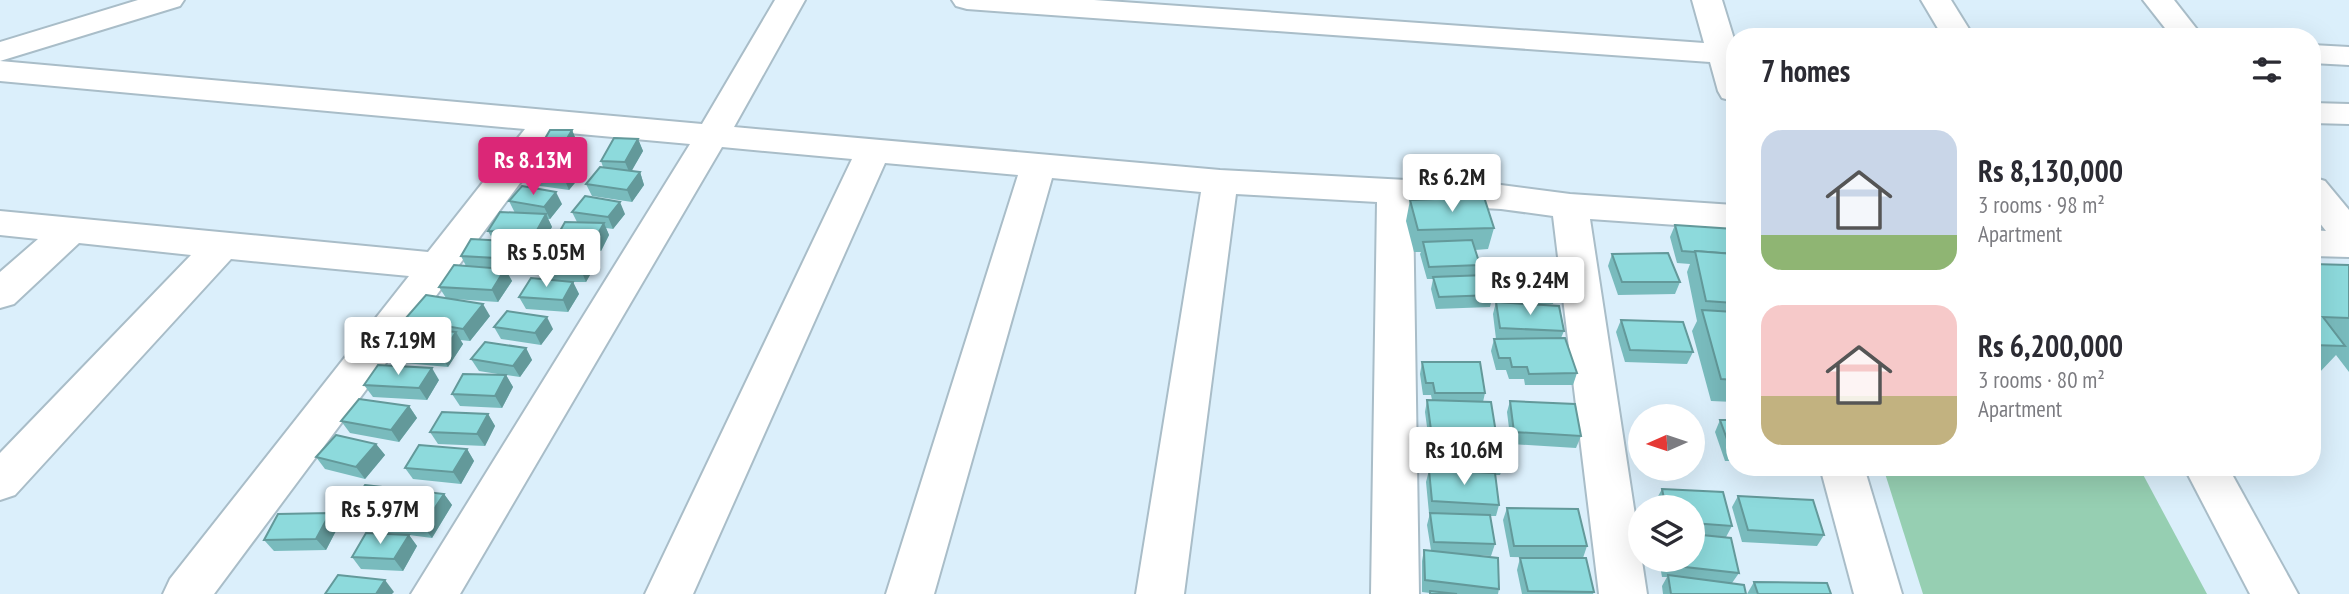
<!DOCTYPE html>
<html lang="en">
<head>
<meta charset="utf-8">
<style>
	body { margin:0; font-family:"PT Sans Narrow",sans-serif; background:#f2f2f3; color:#2b2b33; height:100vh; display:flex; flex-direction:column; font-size:26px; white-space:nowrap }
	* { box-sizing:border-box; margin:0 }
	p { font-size:23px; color:#7c7c81 }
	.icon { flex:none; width:38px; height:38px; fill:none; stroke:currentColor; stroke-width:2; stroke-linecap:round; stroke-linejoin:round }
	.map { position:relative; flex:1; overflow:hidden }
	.drawer { position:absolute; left:1726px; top:28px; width:595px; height:448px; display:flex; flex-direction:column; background:#fff; border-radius:28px; box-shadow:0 7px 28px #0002 }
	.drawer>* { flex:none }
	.needle { width:46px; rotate:267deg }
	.buttons { position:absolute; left:1628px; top:404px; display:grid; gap:14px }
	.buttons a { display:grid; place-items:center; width:77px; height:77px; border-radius:50%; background:#fff; box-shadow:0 7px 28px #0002; font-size:35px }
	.price { position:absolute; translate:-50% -60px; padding:0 16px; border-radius:7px; background:#fff; color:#222; font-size:23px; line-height:46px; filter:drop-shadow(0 2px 4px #0008) }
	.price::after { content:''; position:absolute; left:50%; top:42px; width:21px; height:16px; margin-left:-10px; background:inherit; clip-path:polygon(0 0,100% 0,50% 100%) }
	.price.current { background:#db2777; color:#fff }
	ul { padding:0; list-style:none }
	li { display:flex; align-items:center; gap:21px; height:175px; padding:0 35px }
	li span { display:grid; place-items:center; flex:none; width:196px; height:140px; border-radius:21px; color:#555 }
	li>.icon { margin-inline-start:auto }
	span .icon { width:84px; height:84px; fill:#fffc; stroke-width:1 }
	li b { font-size:30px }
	h2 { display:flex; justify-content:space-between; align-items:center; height:84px; padding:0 35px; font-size:30px }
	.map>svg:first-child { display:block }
	.green { fill:#96cfb2 }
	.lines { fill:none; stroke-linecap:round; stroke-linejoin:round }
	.minor-casing { stroke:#a9bdc8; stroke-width:4 }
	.minor { fill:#fff; fill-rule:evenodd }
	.wall { fill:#79bbbd }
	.shaded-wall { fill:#63999a }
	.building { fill:#8ddadc; stroke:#63999a; stroke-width:2 }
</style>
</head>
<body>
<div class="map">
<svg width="2349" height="594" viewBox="0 0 2349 594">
	<rect width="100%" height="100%" fill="#dbeffb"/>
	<polygon class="green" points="1883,467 2139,467 2207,594 1923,594"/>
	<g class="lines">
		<defs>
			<g id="minor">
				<polygon points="138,0 184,0 180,6 0,61 702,124 775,0 805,0 734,127 1220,170 1501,185 1570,194 1734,205 1734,229 1590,219 1647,594 1599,594 1553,216 1501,209 1413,204 1419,594 1371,594 1377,202 1236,194 1184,594 1136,594 1201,192 1052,178 934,594 886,594 1018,175 885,163 693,594 645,594 852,159 722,147 460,594 411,594 690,144 558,132 214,594 163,594 170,579 409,276 231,259 15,495 0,500 0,453 191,255 79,243 14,304 0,308 0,272 38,239 0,235 0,211 428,252 525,129 0,81 0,42"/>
				<polygon points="952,0 1094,0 1704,43 1692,0 1722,0 1734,39 1734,101 1722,98 1718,91 1710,62 967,9 956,6"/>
				<polygon points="1921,0 1951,0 1974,37 1943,37"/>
				<polygon points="2143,0 2174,0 2203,37 2172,37"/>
				<polygon points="2312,45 2349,47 2349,65 2312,63"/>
				<polygon points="2312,103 2349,104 2349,124 2312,123"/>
				<polygon points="2312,177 2325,181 2349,210 2349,257 2312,256 2312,230 2326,231 2312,213"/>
				<polygon points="1820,467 1864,467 1902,594 1854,594"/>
				<polygon points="2184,467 2228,467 2298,594 2250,594"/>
			</g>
		</defs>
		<use href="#minor" class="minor-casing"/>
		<use href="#minor" class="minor"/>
	</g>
	<g class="wall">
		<polygon points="572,130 577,142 565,164 579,178 569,190 533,185 528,173 538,160 536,154"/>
		<polygon points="638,139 643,151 631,171 640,172 644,185 632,202 592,196 586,184 603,167 601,161"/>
		<polygon points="1410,200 1494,228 1488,249 1475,250 1480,265 1477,275 1493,295 1490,307 1436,309 1431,289 1433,279 1427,279 1420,254 1421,252 1414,252 1406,221"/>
		<polygon points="509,201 562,204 550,219 548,219 552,227 541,245 524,244 529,254 519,271 506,270 512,281 498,302 453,299 490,316 470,341 460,340 463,344 448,367 405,363 397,351 411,330 405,319 446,298 439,287 466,266 461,256 493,240 488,231 515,213"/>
		<polygon points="572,212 625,214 613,229 606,228 609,235 601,251 562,250 556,238 577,222"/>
		<polygon points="1675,225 1734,229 1734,402 1711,401 1692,331 1697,321 1687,272 1690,264 1677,263 1670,237"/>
		<polygon points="590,254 595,266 586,282 571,282 573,282 579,294 568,312 526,309 519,297 545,280 540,268"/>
		<polygon points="1612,254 1680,282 1675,294 1618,295 1608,266"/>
		<polygon points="2312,264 2349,265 2349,372 2336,355 2319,373 2312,373"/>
		<polygon points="1492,269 1556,292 1553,304 1541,305 1564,331 1561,338 1577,373 1573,385 1525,385 1524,379 1509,379 1506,370 1496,370 1491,351 1494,339 1496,339 1493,314 1496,302 1489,281"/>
		<polygon points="1621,320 1693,352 1687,364 1625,362 1616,332"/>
		<polygon points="494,327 553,329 541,345 501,339"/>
		<polygon points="526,348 532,360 520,377 506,375 513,387 502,408 460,406 452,394 504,375 479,371 471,359"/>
		<polygon points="1422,362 1485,393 1483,402 1496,433 1495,437 1504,463 1500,475 1495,475 1499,505 1496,516 1490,516 1495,544 1491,556 1474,555 1499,589 1498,594 1430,594 1430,593 1422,592 1422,561 1424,550 1431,550 1427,525 1430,513 1447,514 1429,513 1426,482 1429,470 1434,471 1430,451 1432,442 1429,442 1425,412 1427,400 1432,400 1431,395 1423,395 1420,374"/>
		<polygon points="439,380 427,400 373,397 364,385"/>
		<polygon points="1510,401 1581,436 1576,448 1511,444 1507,412"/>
		<polygon points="409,406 417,418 399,442 350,433 341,421"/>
		<polygon points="488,414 495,426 485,446 438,444 430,432"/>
		<polygon points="1720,420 1734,420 1734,461 1725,461 1715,432"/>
		<polygon points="376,444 385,455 365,479 325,469 316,457"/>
		<polygon points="467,449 474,461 461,484 413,479 405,468"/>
		<polygon points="1662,489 1732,526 1726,537 1715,537 1739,573 1732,583 1746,594 1663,594 1662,586 1667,577 1662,577 1659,560 1692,560 1692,508 1658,508 1656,500"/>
		<polygon points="444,494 452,505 432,538 409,535 417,546 403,571 361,569 352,557 406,535 353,529 343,518"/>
		<polygon points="1738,496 1824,535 1817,546 1742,542 1732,507"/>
		<polygon points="1507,508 1587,546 1583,558 1510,557 1503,520"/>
		<polygon points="330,513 339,525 326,550 274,551 264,540"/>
		<polygon points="1520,558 1594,592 1593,594 1522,594 1517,570"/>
		<polygon points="1754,582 1831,594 1747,594"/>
	</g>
	<g class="shaded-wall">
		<polygon points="572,130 577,142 563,166 558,154"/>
		<polygon points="638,139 643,151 630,174 625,162"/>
		<polygon points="574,166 579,178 569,190 564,178"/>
		<polygon points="640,172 644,185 632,202 627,190"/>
		<polygon points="556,192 562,204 550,219 544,207"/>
		<polygon points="620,202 625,214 613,229 608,217"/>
		<polygon points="546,214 552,227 541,245 536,232"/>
		<polygon points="604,223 609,235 601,251 595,239"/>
		<polygon points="523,242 529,254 519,271 513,259"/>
		<polygon points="590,254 595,266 586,282 581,270"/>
		<polygon points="505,269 512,281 498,302 492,290"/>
		<polygon points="573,282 579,294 568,312 563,300"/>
		<polygon points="483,304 490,316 470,341 463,329"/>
		<polygon points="547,317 553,329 541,345 535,333"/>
		<polygon points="456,332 463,344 448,367 441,355"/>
		<polygon points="526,348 532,360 520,377 513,366"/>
		<polygon points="432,368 439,380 427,400 419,388"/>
		<polygon points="506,375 513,387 502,408 495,396"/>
		<polygon points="409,406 417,418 399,442 391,430"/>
		<polygon points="488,414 495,426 485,446 477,434"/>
		<polygon points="376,444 385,455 365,479 356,467"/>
		<polygon points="467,449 474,461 461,484 453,472"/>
		<polygon points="444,494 452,505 432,538 423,526"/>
		<polygon points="330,513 339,525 326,550 316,539"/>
		<polygon points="409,535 417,546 403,571 394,559"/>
		<polygon points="385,580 394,592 392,594 376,594"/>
	</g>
	<g class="building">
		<polygon points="550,130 572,130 558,154 536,154"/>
		<polygon points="614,138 638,139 625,162 601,161"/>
		<polygon points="538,160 574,166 564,178 528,173"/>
		<polygon points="600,167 640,172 627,190 586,184"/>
		<polygon points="522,186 556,192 544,207 509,201"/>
		<polygon points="585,196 620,202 608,217 572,212"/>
		<polygon points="1484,197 1494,228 1418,230 1410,200"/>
		<polygon points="500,212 546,214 536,232 488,231"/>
		<polygon points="565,222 604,223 595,239 556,238"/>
		<polygon points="1675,225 1734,229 1734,254 1695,251 1695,252 1682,251"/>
		<polygon points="471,239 523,242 513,259 461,256"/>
		<polygon points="1472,240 1480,265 1429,267 1423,242"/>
		<polygon points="1695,251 1734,254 1734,303 1706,301"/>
		<polygon points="549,252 590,254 581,270 540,268"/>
		<polygon points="1668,253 1680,282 1622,282 1612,254"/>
		<polygon points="2312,264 2349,265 2349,318 2323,317 2345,346 2312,345"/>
		<polygon points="454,265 505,269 492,290 439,287"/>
		<polygon points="1547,267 1556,292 1500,294 1492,269"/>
		<polygon points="1486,275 1493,295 1439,297 1433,277"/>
		<polygon points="531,278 573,282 563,300 519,297"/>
		<polygon points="426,295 483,304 463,329 405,319"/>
		<polygon points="1496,302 1559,306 1564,331 1500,328"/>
		<polygon points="1702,310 1734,312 1734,380 1721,379"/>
		<polygon points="507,311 547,317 535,333 494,327"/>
		<polygon points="1621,320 1683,322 1693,352 1630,350"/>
		<polygon points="413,328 456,332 441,355 397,351"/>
		<polygon points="1565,338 1577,373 1529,374 1527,367 1512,367 1510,358 1499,358 1494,339"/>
		<polygon points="485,342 526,348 513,366 471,359"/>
		<polygon points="1422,362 1480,362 1485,393 1435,393 1433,383 1426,383"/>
		<polygon points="378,365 432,368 419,388 364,385"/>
		<polygon points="463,374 506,375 495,396 452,394"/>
		<polygon points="359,399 409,406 391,430 341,421"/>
		<polygon points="1427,400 1491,402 1496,433 1431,430"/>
		<polygon points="1510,401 1575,404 1581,436 1514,432"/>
		<polygon points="442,412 488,414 477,434 430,432"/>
		<polygon points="1720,420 1734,420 1734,450 1731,450"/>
		<polygon points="336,435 376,444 356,467 316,457"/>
		<polygon points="1496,437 1504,463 1439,466 1433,439"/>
		<polygon points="419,445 467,449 453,472 405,468"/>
		<polygon points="1429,470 1495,473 1499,505 1432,501"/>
		<polygon points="365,485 444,494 423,526 343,518"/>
		<polygon points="1662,489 1723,492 1732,526 1692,523 1692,508 1666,508"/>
		<polygon points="1738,496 1813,500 1824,535 1748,530"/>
		<polygon points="1507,508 1578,509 1587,546 1514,546"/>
		<polygon points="330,513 316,539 264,540 278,514"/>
		<polygon points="1430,513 1490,515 1495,544 1434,542"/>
		<polygon points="366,533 409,535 394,559 352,557"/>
		<polygon points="1692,534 1731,538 1739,573 1667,565 1667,560 1692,560"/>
		<polygon points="1424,550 1498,558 1499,589 1425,580"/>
		<polygon points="1520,558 1586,558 1594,592 1528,591"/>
		<polygon points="338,575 385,580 376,594 325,594"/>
		<polygon points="1668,575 1744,585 1746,594 1671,594"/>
		<polygon points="1754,582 1827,583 1831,594 1758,594"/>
		<polygon points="1430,591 1457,594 1430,594"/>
	</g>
</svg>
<div class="buttons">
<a><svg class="needle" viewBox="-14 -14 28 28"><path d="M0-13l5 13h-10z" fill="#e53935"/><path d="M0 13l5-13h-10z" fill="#7c7c81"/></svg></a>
<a><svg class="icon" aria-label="layers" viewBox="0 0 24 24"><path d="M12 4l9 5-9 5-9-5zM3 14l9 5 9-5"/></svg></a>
</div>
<b class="price current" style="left:533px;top:197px">Rs 8.13M</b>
<b class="price" style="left:1452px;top:214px">Rs 6.2M</b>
<b class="price" style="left:546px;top:289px">Rs 5.05M</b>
<b class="price" style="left:1530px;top:317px">Rs 9.24M</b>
<b class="price" style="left:398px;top:377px">Rs 7.19M</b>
<b class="price" style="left:1464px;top:487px">Rs 10.6M</b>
<b class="price" style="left:380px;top:546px">Rs 5.97M</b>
<section class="drawer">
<h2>7 homes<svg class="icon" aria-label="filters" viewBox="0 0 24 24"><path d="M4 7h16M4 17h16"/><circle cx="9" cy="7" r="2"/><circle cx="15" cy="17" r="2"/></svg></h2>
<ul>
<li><span style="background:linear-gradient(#c9d6e8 75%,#8fb573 0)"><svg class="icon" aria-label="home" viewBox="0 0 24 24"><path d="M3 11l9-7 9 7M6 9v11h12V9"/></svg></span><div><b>Rs 8,130,000</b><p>3 rooms · 98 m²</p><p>Apartment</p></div></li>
<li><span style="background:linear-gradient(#f6c9c9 65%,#c2b280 0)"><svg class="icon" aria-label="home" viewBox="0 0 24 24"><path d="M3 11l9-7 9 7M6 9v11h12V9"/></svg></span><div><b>Rs 6,200,000</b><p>3 rooms · 80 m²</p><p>Apartment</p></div></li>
</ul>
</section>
</div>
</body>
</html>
